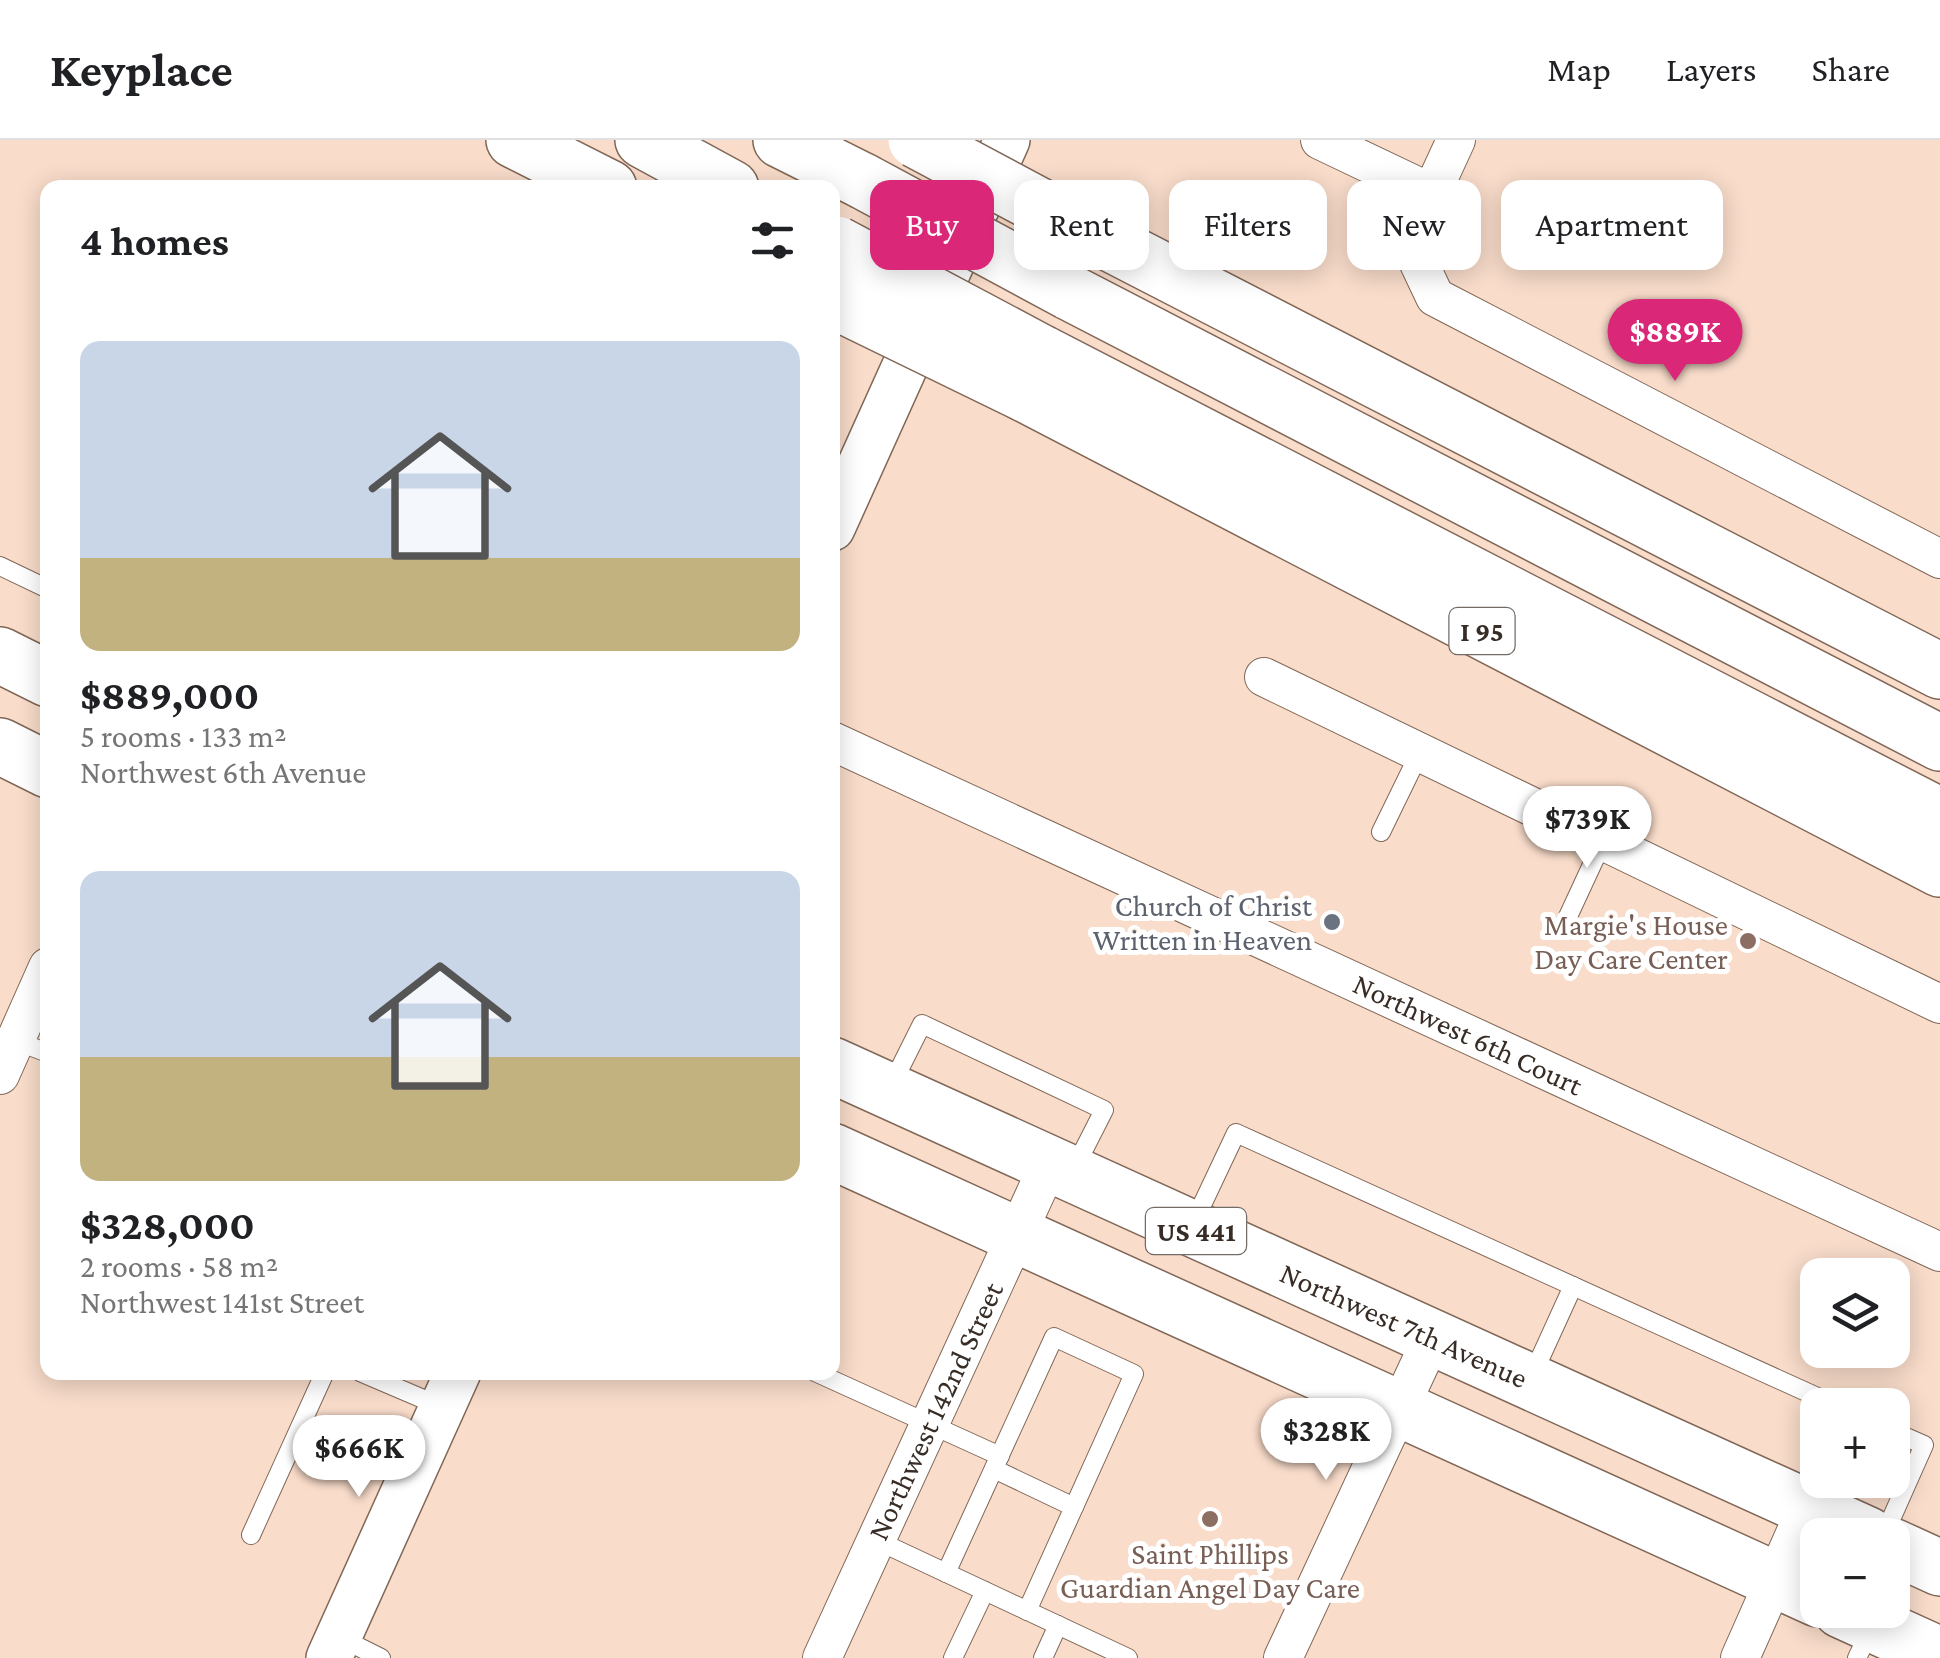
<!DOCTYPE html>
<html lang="en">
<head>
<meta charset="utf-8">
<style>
	body { margin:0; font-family:"Crimson Pro",serif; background:#f2f2f2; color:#202124; height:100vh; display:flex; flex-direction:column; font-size:38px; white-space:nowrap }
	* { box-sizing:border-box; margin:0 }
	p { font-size:32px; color:#757577 }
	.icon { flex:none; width:55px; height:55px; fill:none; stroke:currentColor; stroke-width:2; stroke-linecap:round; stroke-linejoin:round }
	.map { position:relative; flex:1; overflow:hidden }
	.sheet { position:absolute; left:40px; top:40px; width:800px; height:1200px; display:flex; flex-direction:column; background:#fff; border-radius:20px; box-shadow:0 5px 25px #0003 }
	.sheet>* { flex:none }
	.top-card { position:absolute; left:870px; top:40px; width:920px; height:90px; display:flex; gap:20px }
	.controls { position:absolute; left:1800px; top:1118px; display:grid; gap:20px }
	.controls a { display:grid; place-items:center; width:110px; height:110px; border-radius:20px; background:#fff; box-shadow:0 5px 25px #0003; font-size:50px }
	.price { position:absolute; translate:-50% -85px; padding:0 22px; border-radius:35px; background:#fff; color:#222; font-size:32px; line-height:65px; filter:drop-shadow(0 2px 5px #0008) }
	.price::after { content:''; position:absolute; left:50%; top:60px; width:30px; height:22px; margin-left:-15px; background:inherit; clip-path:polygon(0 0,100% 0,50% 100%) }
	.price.current { background:#db2777; color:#fff }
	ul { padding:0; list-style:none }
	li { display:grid; align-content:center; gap:20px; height:530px; padding:0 40px }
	li span { display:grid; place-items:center; height:310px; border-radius:20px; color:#555 }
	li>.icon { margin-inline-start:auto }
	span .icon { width:180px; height:180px; fill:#fffc; stroke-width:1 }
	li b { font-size:42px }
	h2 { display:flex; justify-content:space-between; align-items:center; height:120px; padding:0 40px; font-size:42px }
	.pill { padding:0 35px; border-radius:20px; background:#fff; box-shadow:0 5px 25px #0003; font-size:35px; line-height:90px }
	.pill.current { background:#db2777; color:#fff }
	header { display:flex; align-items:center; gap:60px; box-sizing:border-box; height:140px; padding:0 50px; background:#fff; border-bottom:2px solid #e0e0e0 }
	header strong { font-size:48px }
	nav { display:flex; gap:55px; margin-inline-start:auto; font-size:35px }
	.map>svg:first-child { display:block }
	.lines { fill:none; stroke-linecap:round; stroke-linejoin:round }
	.service-casing { stroke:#806757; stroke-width:20 }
	.minor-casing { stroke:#806757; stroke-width:40 }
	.tertiary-casing { stroke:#806757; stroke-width:48 }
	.primary-casing { stroke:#806757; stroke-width:58 }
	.motorway-casing { stroke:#806757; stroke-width:58 }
	.service { stroke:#fff; stroke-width:18 }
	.minor { stroke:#fff; stroke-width:38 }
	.tertiary { stroke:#fff; stroke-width:45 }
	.primary { stroke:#fff; stroke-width:55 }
	.motorway { stroke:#fff; stroke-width:55 }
	.motorway-bridge-casing { stroke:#806757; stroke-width:58; stroke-linecap:butt }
	.motorway-bridge { stroke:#fff; stroke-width:55 }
	.worship-dot { fill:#6b7280; stroke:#fff; stroke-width:4 }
	.education-dot { fill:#8d6e63; stroke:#fff; stroke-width:4 }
	.labels { text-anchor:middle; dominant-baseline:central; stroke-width:10; stroke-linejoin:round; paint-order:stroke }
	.shield { fill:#fff; stroke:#746c67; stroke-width:2.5 }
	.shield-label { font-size:28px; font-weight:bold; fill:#382d26 }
	.worship-label { font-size:30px; fill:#5b616d; stroke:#fff; text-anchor:end }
	.education-label { font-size:30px; fill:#785e54; stroke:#fff; text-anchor:end }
	.street-label { font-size:30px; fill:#382d26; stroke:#fff }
</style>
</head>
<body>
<header>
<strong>Keyplace</strong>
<nav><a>Map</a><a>Layers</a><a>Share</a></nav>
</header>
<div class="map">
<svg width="1940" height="1518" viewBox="0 0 1940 1518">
	<rect width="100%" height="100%" fill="#f9dcca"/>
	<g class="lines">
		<defs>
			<g id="service">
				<polyline points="0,426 48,449"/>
				<polyline points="1381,692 1420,612"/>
				<polyline points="1565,783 1603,701"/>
				<polyline points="16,901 48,913"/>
				<polyline points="892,944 922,884 1104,970 1074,1029"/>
				<polyline points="1193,1084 1236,993 1835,1265"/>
				<polyline points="360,1232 442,1267"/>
				<polyline points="815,1232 1000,1316"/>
				<polyline points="1532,1236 1573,1146"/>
				<polyline points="994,1329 1074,1367"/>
				<polyline points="251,1395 325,1232"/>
				<polyline points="1884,1395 1924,1305 1892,1291"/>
				<polyline points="876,1400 1128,1518"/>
				<polyline points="946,1433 1054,1197 1134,1234 1027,1471"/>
				<polyline points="341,1498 381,1518"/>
				<polyline points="953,1518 985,1451"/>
				<polyline points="1043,1518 1058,1485"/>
				<polyline points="1857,1518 1871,1489"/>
			</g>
			<g id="minor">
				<polyline points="1320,0 1429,52"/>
				<polyline points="1456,0 1409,102 1435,157 1940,419"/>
				<polyline points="1264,537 1940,864"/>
				<polyline points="832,601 1940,1112"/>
				<polyline points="0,935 48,827"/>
				<polyline points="822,1518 1049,1024"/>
				<polyline points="1283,1518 1432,1198"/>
				<polyline points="1740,1518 1807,1367"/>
			</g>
			<g id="tertiary">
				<polyline points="832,388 1007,0"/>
				<polyline points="329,1518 458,1232"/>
			</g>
			<g id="primary">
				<polyline points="0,515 48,539"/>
				<polyline points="0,606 48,630"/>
				<polyline points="832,925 1868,1395"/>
				<polyline points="832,1011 1818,1459"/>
				<polyline points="1892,1406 1940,1428"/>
				<polyline points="1841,1470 1940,1515"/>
			</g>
			<g id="motorway">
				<polyline points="514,0 609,48"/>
				<polyline points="643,0 731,48"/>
				<polyline points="781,0 863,41"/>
				<polyline points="1094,95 1940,531"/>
				<polyline points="1069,152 1940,603"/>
				<polyline points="1042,213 1940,676"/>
				<polyline points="1025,254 1940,729"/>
			</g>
		</defs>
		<use href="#service" class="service-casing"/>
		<use href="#minor" class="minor-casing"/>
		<use href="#tertiary" class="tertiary-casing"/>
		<use href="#primary" class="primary-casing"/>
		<use href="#motorway" class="motorway-casing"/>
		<use href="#service" class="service"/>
		<use href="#minor" class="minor"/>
		<use href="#tertiary" class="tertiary"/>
		<use href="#primary" class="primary"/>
		<use href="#motorway" class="motorway"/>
		<defs>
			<g id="motorway-bridge">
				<polyline points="916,0 1094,95"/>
				<polyline points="863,41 1069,152"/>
				<polyline points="837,104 1042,213"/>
				<polyline points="832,160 1025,254"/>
			</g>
		</defs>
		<use href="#motorway-bridge" class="motorway-bridge-casing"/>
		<use href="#motorway-bridge" class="motorway-bridge"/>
	</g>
	<circle class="worship-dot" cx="1332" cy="782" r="10"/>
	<g class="education-dot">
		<circle cx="1748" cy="801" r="10"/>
		<circle cx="1210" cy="1379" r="10"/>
	</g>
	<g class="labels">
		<g class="shield">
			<rect x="1449.5" y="468" width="65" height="46" rx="8"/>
			<rect x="1146" y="1068" width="100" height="46" rx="8"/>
		</g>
		<g class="shield-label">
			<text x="1482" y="491">I 95</text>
			<text x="1196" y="1091">US 441</text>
		</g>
		<g class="worship-label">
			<text x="1312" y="765">Church of Christ<tspan x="1312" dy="34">Written in Heaven</tspan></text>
		</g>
		<g class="education-label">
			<text x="1728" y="784">Margie's House<tspan x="1728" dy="34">Day Care Center</tspan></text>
			<text x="1210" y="1413" text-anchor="middle">Saint Phillips<tspan x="1210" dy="34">Guardian Angel Day Care</tspan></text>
		</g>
		<g class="street-label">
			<text transform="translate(1468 894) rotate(25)">Northwest 6th Court</text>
			<text transform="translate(1404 1185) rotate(24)">Northwest 7th Avenue</text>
			<text transform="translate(935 1271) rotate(-65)">Northwest 142nd Street</text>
		</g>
	</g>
</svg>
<div class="controls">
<a><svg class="icon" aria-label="layers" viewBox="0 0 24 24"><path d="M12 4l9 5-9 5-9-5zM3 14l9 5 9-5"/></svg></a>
<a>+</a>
<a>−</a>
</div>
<b class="price current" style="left:1675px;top:244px">$889K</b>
<b class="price" style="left:1587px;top:731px">$739K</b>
<b class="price" style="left:1326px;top:1343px">$328K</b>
<b class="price" style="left:359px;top:1360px">$666K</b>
<div class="top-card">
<a class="pill current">Buy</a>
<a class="pill">Rent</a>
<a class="pill">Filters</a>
<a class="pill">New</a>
<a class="pill">Apartment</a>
</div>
<section class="sheet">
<h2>4 homes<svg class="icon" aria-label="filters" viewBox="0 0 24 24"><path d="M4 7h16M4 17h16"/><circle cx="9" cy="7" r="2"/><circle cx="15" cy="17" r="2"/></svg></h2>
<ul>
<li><span style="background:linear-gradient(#c9d6e8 70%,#c2b280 0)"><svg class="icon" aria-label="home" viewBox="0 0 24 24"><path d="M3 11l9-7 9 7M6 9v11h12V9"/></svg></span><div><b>$889,000</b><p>5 rooms · 133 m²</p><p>Northwest 6th Avenue</p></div></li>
<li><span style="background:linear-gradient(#c9d6e8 60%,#c2b280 0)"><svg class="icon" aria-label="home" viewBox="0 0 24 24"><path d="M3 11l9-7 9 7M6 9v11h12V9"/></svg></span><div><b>$328,000</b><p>2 rooms · 58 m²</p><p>Northwest 141st Street</p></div></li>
</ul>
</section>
</div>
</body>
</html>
